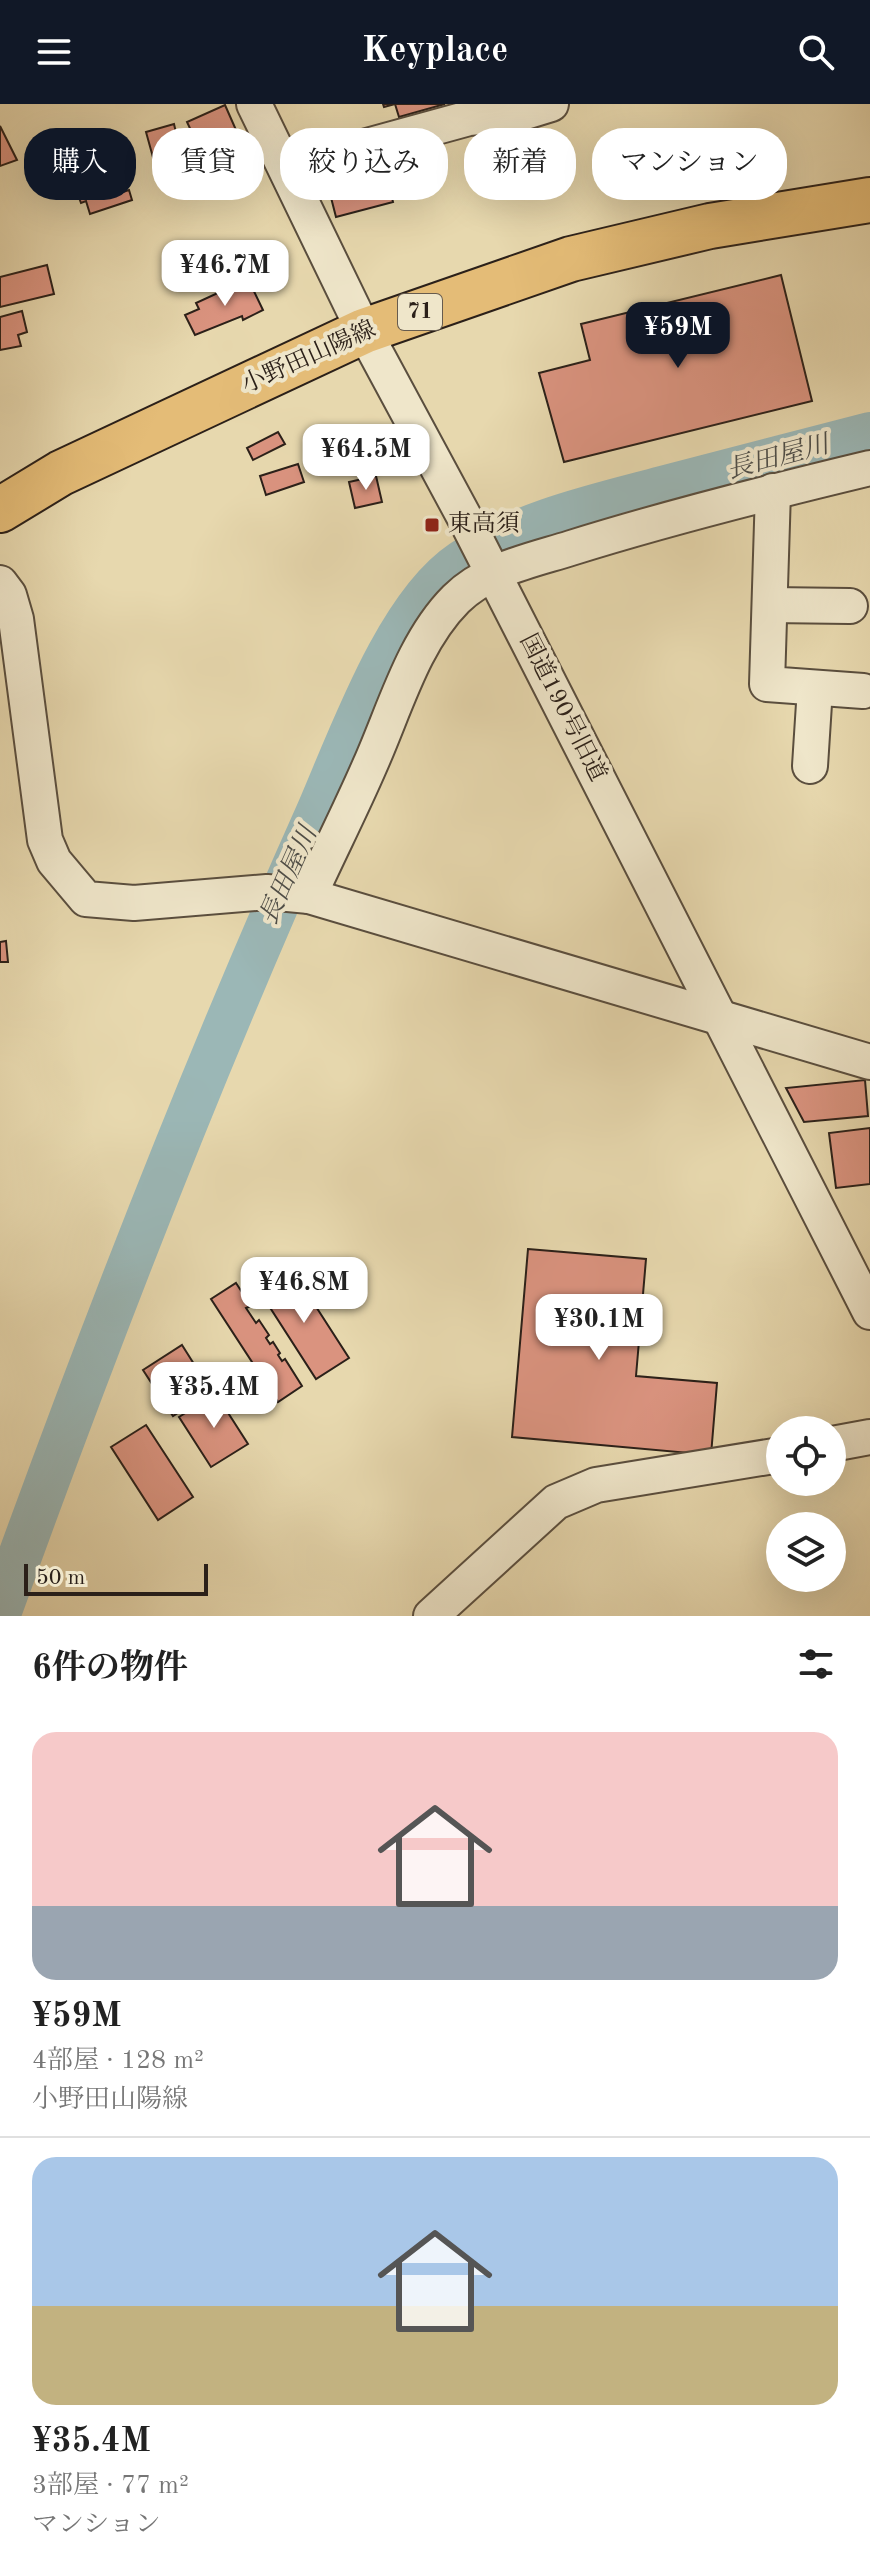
<!DOCTYPE html>
<html lang="ja">
<head>
<meta charset="utf-8">
<style>
	body { margin:0; font-family:"Old Standard TT","Noto Serif JP",serif; background:#f2f2f2; color:#222; height:100vh; display:flex; flex-direction:column; font-size:30px; white-space:nowrap }
	* { box-sizing:border-box; margin:0 }
	p { font-size:26px; color:#767676 }
	.icon { flex:none; width:44px; height:44px; fill:none; stroke:currentColor; stroke-width:2; stroke-linecap:round; stroke-linejoin:round }
	.map { position:relative; height:1512px; overflow:hidden }
	.drawer { display:flex; flex-direction:column; background:#fff; flex:1 }
	.drawer>* { flex:none }
	.hud { position:absolute; left:24px; top:24px; width:822px; height:72px; display:flex; gap:16px }
	.buttons { position:absolute; left:766px; top:1312px; display:grid; gap:16px }
	.buttons a { display:grid; place-items:center; width:80px; height:80px; border-radius:50%; background:#fff; box-shadow:0 8px 32px #0002; font-size:40px }
	.scale { position:absolute; left:24px; bottom:20px; width:184px; box-sizing:border-box; padding-left:8px; border:4px solid #2b2019; border-top:0; font-size:22px; line-height:28px; white-space:nowrap; color:#2b2019; -webkit-text-stroke:6px #efe6ca; paint-order:stroke }
	.price { position:absolute; translate:-50% -68px; padding:0 18px; border-radius:16px; background:#fff; color:#222; font-size:26px; line-height:52px; filter:drop-shadow(0 2px 4px #0008) }
	.price::after { content:''; position:absolute; left:50%; top:48px; width:24px; height:18px; margin-left:-12px; background:inherit; clip-path:polygon(0 0,100% 0,50% 100%) }
	.price.on { background:#111827; color:#fff }
	ul { padding:0; list-style:none }
	li { display:grid; align-content:center; gap:16px; height:424px; padding:0 32px }
	li+li { border-top:2px solid #e0e0e0 }
	li span { display:grid; place-items:center; height:248px; border-radius:24px; color:#555 }
	li>.icon { margin-inline-start:auto }
	span .icon { width:144px; height:144px; fill:#fffc; stroke-width:1 }
	li b { font-size:34px }
	h2 { display:flex; justify-content:space-between; align-items:center; height:96px; padding:0 32px; font-size:34px }
	.chip { padding:0 28px; border-radius:32px; background:#fff; box-shadow:0 8px 32px #0002; font-size:28px; line-height:72px }
	.chip.on { background:#111827; color:#fff }
	header { display:flex; justify-content:space-between; align-items:center; height:104px; padding:0 32px; background:#111827; color:#fff; font-size:36px; font-weight:700 }
	.map>svg:first-child { display:block }
	.lines { fill:none; stroke-linecap:round; stroke-linejoin:round }
	.river { stroke:#9bb7b6; stroke-width:44 }
	.building { fill:#da937f; stroke:#2b2019; stroke-width:2 }
	.minor-casing { stroke:#5a4e3e; stroke-width:38 }
	.major-casing { stroke:#2b2019; stroke-width:48 }
	.minor { stroke:#efe6ca; stroke-width:34 }
	.major { stroke:#e4bc77; stroke-width:44 }
	.poi-dot { fill:#8f2418; stroke:#efe6ca; stroke-width:3 }
	.labels { text-anchor:middle; dominant-baseline:central; stroke-width:8; stroke-linejoin:round; paint-order:stroke }
	.shield { fill:#efe6ca; stroke:#665b4e; stroke-width:2 }
	.shield-label { font-size:22px; font-weight:bold; fill:#2b2019 }
	.street-label { font-size:24px; fill:#2b2019; stroke:#efe6ca }
	.poi-label { font-size:24px; fill:#2b2019; stroke:#efe6ca; text-anchor:start }
	.water-label { font-size:26px; font-style:italic; fill:#4d4d48; stroke:#efe6ca }
</style>
</head>
<body>
<header><svg class="icon" aria-label="menu" viewBox="0 0 24 24"><path d="M4 6h16M4 12h16M4 18h16"/></svg>Keyplace<svg class="icon" aria-label="search" viewBox="0 0 24 24"><circle cx="10" cy="10" r="6"/><path d="M15 15l6 6"/></svg></header>
<div class="map">
<svg width="870" height="1512" viewBox="0 0 870 1512">
	<rect width="100%" height="100%" fill="#e7d8ae"/>
	<filter id="stains"><feTurbulence type="fractalNoise" baseFrequency=".0025" numOctaves="4"/><feColorMatrix values="0 0 0 0 .2 0 0 0 0 .09 0 0 0 0 .02 0 0 0 .5 -.17"/></filter>
	<radialGradient id="worn" r=".72"><stop offset=".6" stop-color="#630" stop-opacity="0"/><stop offset="1" stop-color="#630" stop-opacity=".3"/></radialGradient>
	<g class="lines">
		<path class="river" d="M0,1507C97,1238 200,971 317,710C349,637 396,502 462,458C521,418 594,402 662,384C732,366 801,348 870,330"/>
	</g>
	<g class="building">
		<polygon points="383,0 445,0 399,13 395,0 384,3"/>
		<polygon points="225,1 240,35 203,52 187,18"/>
		<polygon points="174,20 177,33 173,34 182,69 159,75 146,28"/>
		<polygon points="0,22 17,56 0,62"/>
		<polygon points="96,40 99,50 103,48 106,57 110,55 113,63 108,65 117,90 129,86 132,96 90,110 86,97 81,99 75,83 59,89 48,57"/>
		<polygon points="385,65 393,98 336,113 326,74 344,69 345,75"/>
		<polygon points="47,161 54,190 0,203 0,173"/>
		<polygon points="781,171 812,297 564,358 539,269 590,256 581,220"/>
		<polygon points="248,175 263,206 243,216 242,212 195,231 185,211 199,205 196,199"/>
		<polygon points="22,207 27,228 18,231 21,242 0,246 0,213"/>
		<polygon points="278,328 285,340 253,356 247,344"/>
		<polygon points="298,360 304,378 266,391 260,372"/>
		<polygon points="376,372 382,398 355,404 349,378"/>
		<polygon points="6,837 8,858 0,858 0,838"/>
		<polygon points="865,976 868,1012 804,1018 786,984"/>
		<polygon points="870,1024 870,1080 836,1084 829,1029"/>
		<polygon points="528,1145 646,1155 636,1272 717,1279 711,1351 512,1333"/>
		<polygon points="293,1167 349,1254 316,1275 260,1188"/>
		<polygon points="236,1179 251,1202 246,1204 256,1219 259,1216 269,1231 266,1234 270,1240 273,1238 280,1249 278,1251 282,1257 285,1255 302,1282 278,1298 211,1195"/>
		<polygon points="182,1241 211,1287 173,1312 143,1266"/>
		<polygon points="216,1290 248,1340 211,1363 179,1313"/>
		<polygon points="146,1321 193,1393 158,1416 111,1343"/>
	</g>
	<g class="lines">
		<defs>
			<g id="minor">
				<polyline points="254,0 364,227 468,420 870,1208"/>
				<polyline points="287,64 469,14 525,8 551,0"/>
				<polyline points="773,387 767,580 863,587"/>
				<polyline points="0,479 9,491 16,515 45,736 54,757 86,795 134,799 267,788 309,792 870,958"/>
				<polyline points="770,501 850,502"/>
				<polyline points="810,662 815,584"/>
				<path d="M309,792C329,748 351,705 370,661C395,605 413,538 456,495C486,465 533,456 571,444C670,413 770,388 870,364"/>
				<polyline points="832,1340 870,1333"/>
				<polyline points="431,1512 556,1398 596,1381 780,1351"/>
			</g>
			<polyline id="major" points="0,406 61,369 364,227 571,155 710,122 870,96"/>
		</defs>
		<use href="#minor" class="minor-casing"/>
		<use href="#major" class="major-casing"/>
		<use href="#minor" class="minor"/>
		<use href="#major" class="major"/>
	</g>
	<rect class="poi-dot" x="424" y="413" width="16" height="16" rx="4"/>
	<g class="labels">
		<rect class="shield" x="398" y="190" width="44" height="36" rx="6"/>
		<g class="shield-label">
			<text x="420" y="208">71</text>
		</g>
		<g class="street-label">
			<text transform="translate(309 254) rotate(-24)">小野田山陽線</text>
			<text transform="translate(562 604) rotate(63)">国道190号旧道</text>
		</g>
		<g class="poi-label">
			<text x="448" y="421">東高須</text>
		</g>
		<g class="water-label">
			<text transform="translate(778 354) rotate(-15)">長田屋川</text>
			<text transform="translate(289 772) rotate(-66)">長田屋川</text>
		</g>
	</g>
	<rect width="100%" height="100%" filter="url(#stains)"/>
	<rect width="100%" height="100%" fill="url(#worn)"/>
</svg>
<div class="buttons">
<a><svg class="icon" aria-label="locate" viewBox="0 0 24 24"><circle cx="12" cy="12" r="6"/><path d="M12 2v4M12 18v4M2 12h4M18 12h4"/></svg></a>
<a><svg class="icon" aria-label="layers" viewBox="0 0 24 24"><path d="M12 4l9 5-9 5-9-5zM3 14l9 5 9-5"/></svg></a>
</div>
<div class="scale">50 m</div>
<b class="price" style="left:225px;top:204px">¥46.7M</b>
<b class="price on" style="left:678px;top:266px">¥59M</b>
<b class="price" style="left:366px;top:388px">¥64.5M</b>
<b class="price" style="left:304px;top:1221px">¥46.8M</b>
<b class="price" style="left:599px;top:1258px">¥30.1M</b>
<b class="price" style="left:214px;top:1326px">¥35.4M</b>
<div class="hud">
<a class="chip on">購入</a>
<a class="chip">賃貸</a>
<a class="chip">絞り込み</a>
<a class="chip">新着</a>
<a class="chip">マンション</a>
</div>
</div>
<section class="drawer">
<h2>6件の物件<svg class="icon" aria-label="filters" viewBox="0 0 24 24"><path d="M4 7h16M4 17h16"/><circle cx="9" cy="7" r="2"/><circle cx="15" cy="17" r="2"/></svg></h2>
<ul>
<li><span style="background:linear-gradient(#f6c9c9 70%,#9aa5b1 0)"><svg class="icon" aria-label="home" viewBox="0 0 24 24"><path d="M3 11l9-7 9 7M6 9v11h12V9"/></svg></span><div><b>¥59M</b><p>4部屋 · 128 m²</p><p>小野田山陽線</p></div></li>
<li><span style="background:linear-gradient(#a9c7e8 60%,#c2b280 0)"><svg class="icon" aria-label="home" viewBox="0 0 24 24"><path d="M3 11l9-7 9 7M6 9v11h12V9"/></svg></span><div><b>¥35.4M</b><p>3部屋 · 77 m²</p><p>マンション</p></div></li>
</ul>
</section>
</body>
</html>
